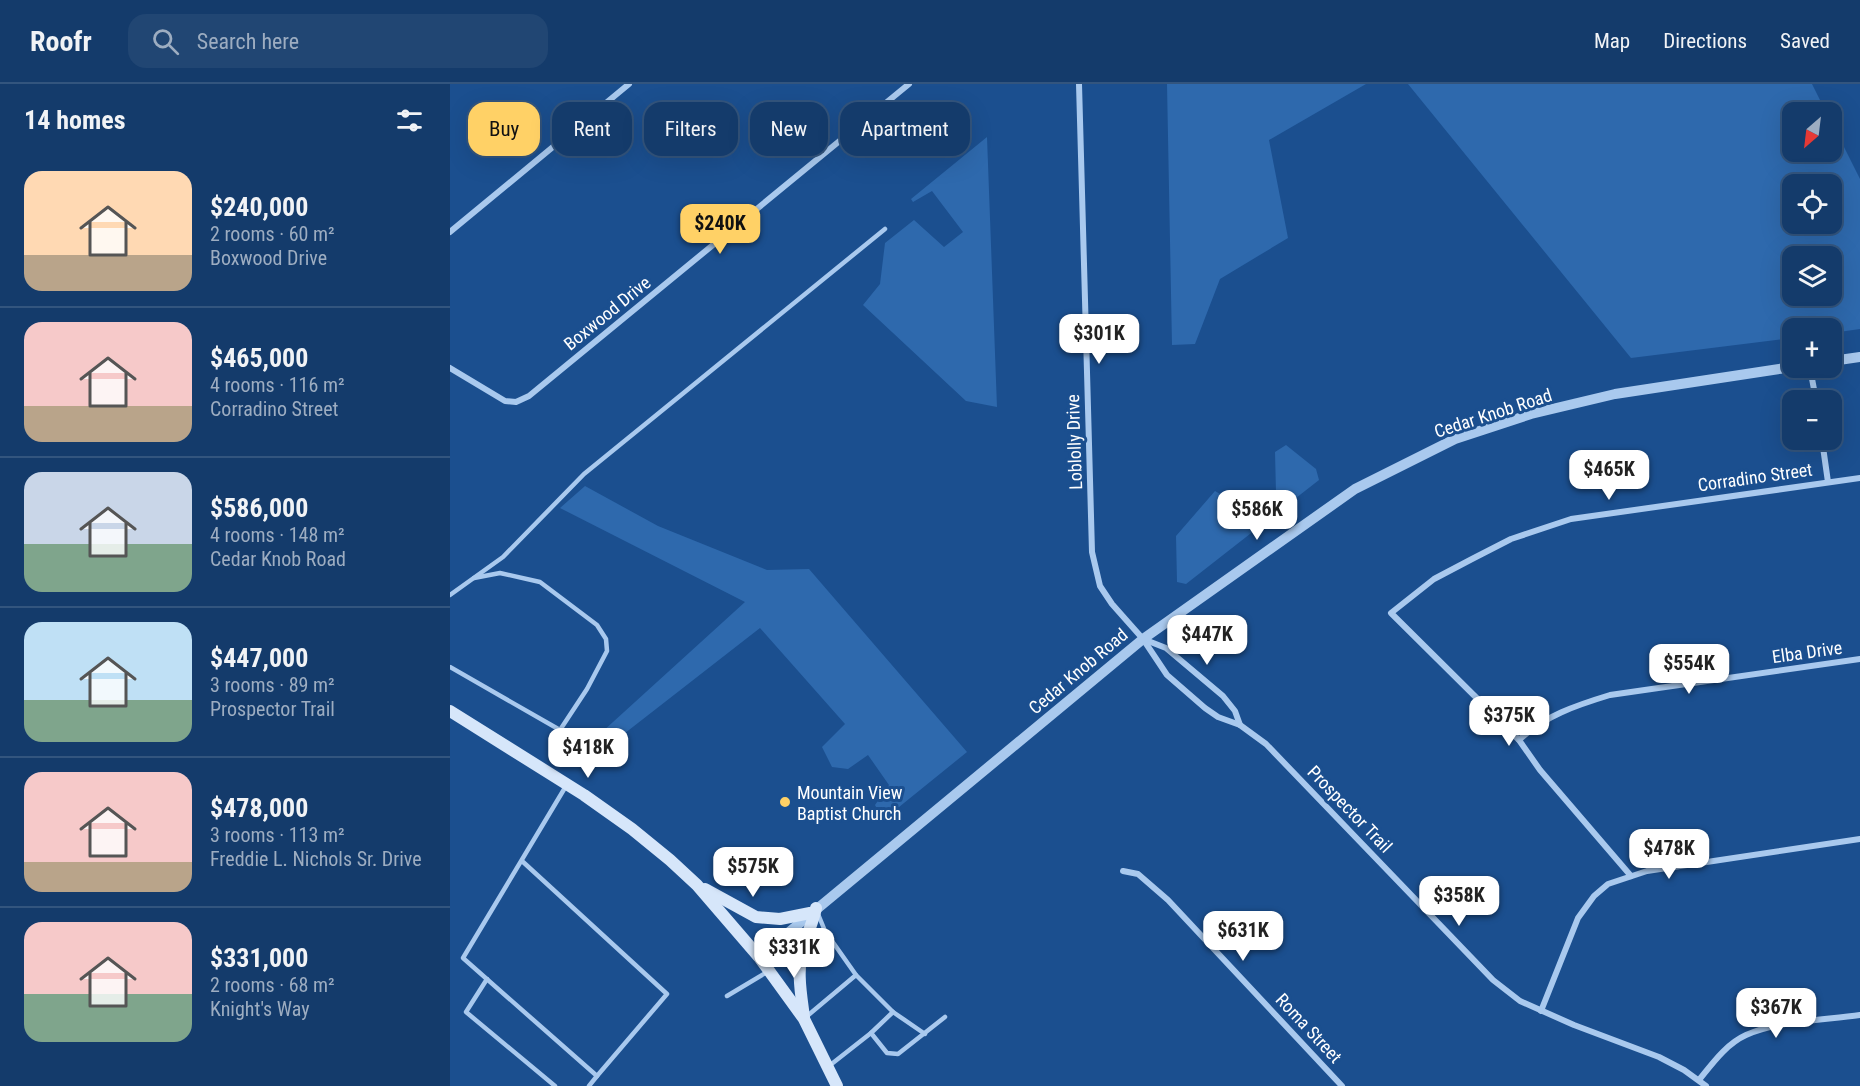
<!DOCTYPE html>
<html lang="en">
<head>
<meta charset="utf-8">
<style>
	body { margin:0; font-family:"Roboto Condensed",sans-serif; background:#214673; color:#f1f3f6; height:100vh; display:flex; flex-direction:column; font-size:22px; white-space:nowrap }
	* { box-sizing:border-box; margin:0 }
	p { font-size:20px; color:#9dadc1 }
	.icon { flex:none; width:33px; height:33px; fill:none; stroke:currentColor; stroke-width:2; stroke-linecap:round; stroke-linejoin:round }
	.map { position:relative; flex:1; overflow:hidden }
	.panel { display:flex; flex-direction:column; background:#143b6b; width:450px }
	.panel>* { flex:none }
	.banner { position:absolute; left:18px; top:18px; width:570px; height:54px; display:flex; gap:12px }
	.needle { width:39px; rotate:208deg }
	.tools { position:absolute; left:1332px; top:18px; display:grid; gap:12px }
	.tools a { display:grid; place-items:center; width:60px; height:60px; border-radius:12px; background:#143b6b; box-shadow:0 6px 24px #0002,0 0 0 2px #33557e; font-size:30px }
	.price { position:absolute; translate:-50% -51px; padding:0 14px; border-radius:12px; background:#fff; color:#222; font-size:20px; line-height:39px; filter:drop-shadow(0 2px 3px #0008) }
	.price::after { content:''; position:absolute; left:50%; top:36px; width:18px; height:14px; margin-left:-9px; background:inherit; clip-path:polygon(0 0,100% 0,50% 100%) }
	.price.active { background:#ffd166; color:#111 }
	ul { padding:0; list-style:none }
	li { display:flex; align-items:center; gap:18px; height:150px; padding:0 24px }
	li+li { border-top:2px solid #33557e }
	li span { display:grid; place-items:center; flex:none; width:168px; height:120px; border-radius:18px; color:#555 }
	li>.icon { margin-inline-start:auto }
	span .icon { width:72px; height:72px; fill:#fffc; stroke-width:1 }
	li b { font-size:26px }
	h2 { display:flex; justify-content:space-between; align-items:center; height:72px; padding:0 24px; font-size:26px }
	.pill { padding:0 21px; border-radius:18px; background:#143b6b; box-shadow:0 6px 24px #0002,0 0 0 2px #33557e; font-size:21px; line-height:54px }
	.pill.active { background:#ffd166; color:#111 }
	header { display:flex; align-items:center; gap:36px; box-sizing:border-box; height:84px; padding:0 30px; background:#143b6b; border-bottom:2px solid #33557e }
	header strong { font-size:28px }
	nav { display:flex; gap:33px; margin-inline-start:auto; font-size:21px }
	.search { width:420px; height:54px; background:#214673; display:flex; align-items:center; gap:15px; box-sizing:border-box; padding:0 21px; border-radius:18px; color:#9dadc1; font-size:22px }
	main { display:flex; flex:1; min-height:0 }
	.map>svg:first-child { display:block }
	.green { fill:#2e69ad; fill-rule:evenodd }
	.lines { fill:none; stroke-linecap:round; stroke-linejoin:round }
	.service { stroke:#a9c9ee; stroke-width:4.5 }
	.minor { stroke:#a9c9ee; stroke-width:6 }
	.tertiary { stroke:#a9c9ee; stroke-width:10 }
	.secondary { stroke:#d6e6fa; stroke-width:12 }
	.poi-dot { fill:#ffd166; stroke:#1b4f8f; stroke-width:2 }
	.labels { text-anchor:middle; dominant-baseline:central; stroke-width:6; stroke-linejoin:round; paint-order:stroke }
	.street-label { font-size:18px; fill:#fff; stroke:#1b4f8f }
	.poi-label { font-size:18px; fill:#fff; stroke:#1b4f8f; text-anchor:start }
</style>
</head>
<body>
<header>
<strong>Roofr</strong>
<div class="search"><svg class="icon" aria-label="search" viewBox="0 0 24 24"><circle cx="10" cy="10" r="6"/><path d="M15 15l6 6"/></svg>Search here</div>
<nav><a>Map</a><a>Directions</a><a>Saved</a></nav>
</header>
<main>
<section class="panel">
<h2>14 homes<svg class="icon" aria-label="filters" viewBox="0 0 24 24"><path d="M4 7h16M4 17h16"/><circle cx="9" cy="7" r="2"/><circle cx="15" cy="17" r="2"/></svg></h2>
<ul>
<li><span style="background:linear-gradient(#ffd9b3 70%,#b9a48a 0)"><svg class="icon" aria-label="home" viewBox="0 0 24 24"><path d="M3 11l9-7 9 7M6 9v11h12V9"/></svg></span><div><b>$240,000</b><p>2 rooms · 60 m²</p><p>Boxwood Drive</p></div></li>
<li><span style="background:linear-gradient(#f6c9c9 70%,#b9a48a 0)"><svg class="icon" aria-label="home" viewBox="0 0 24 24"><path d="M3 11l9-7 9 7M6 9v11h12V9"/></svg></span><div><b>$465,000</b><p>4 rooms · 116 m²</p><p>Corradino Street</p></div></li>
<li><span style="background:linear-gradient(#c9d6e8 60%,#7fa58c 0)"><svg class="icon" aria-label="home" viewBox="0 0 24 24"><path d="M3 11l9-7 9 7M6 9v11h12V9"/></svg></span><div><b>$586,000</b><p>4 rooms · 148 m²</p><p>Cedar Knob Road</p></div></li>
<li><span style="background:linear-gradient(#bfe0f5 65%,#7fa58c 0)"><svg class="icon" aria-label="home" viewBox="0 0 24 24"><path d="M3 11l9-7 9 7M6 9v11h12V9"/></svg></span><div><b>$447,000</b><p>3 rooms · 89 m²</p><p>Prospector Trail</p></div></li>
<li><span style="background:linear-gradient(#f6c9c9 75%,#b9a48a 0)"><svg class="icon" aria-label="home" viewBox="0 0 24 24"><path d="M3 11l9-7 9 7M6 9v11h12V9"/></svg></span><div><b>$478,000</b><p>3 rooms · 113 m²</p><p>Freddie L. Nichols Sr. Drive</p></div></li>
<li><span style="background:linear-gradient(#f6c9c9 60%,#7fa58c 0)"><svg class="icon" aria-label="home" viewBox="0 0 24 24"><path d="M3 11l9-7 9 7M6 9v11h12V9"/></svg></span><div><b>$331,000</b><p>2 rooms · 68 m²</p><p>Knight's Way</p></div></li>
</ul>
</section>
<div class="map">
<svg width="1410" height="1002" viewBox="0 0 1410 1002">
	<rect width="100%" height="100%" fill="#1b4f8f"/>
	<g class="green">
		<polygon points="717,0 916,0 819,56 838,154 770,195 745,260 722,261"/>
		<path d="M958,0H1362L1376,28H1342V68H1382V39L1410,95V245L1382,249V244H1342V254L1181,274ZM1382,100V140H1342V100ZM1342,172H1382V212H1342Z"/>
		<polygon points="537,53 547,323 516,317 413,221 430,200 435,159 464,136 494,163 513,148 482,107 463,118 461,115"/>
		<polygon points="836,361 866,385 869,396 736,500 727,498 726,452 765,407 796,425 826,409 825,368"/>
		<polygon points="135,402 208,442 317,486 359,485 517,668 433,736 425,721 439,701 418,671 398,685 382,683 372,663 395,640 310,544 143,674 130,668 295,518 110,424"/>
	</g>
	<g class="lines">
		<g class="service">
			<polyline points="0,511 53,473 134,390 435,145"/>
			<polyline points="0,583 110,646 137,605 157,567 156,555 147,541 90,498 50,489 24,494"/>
			<polyline points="72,777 217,910 147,992 13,874 116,702"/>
			<polyline points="368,830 375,847 406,891"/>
			<polyline points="37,895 16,928 105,1002"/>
			<polyline points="277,912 317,888"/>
			<polyline points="356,933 406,891 443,928 475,950"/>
			<polyline points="421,949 437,969 448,970 495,933"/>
			<polyline points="379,982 421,949 443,928"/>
			<polyline points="139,1002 147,992"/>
		</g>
		<g class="minor">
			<polyline points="629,0 642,468 650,502 662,520 693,555 717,591 755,624 768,633 790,641 816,660 1043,896 1070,917 1124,941 1209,973 1234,986 1256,1002"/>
			<polyline points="0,148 179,0"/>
			<polyline points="0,284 55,317 66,318 79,312 459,0"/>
			<polyline points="1360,284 1366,316"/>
			<polyline points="1372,356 1378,398"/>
			<polyline points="693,555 716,564 773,612 785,627 790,641"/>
			<path d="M1069,656C1094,632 1127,621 1160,611L1410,575"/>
			<polyline points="673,787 688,790 718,816 892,1002"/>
			<polyline points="1181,792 1090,686 1069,656 941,529 984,495 1022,475 1061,455 1121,435 1410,394"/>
			<polyline points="1091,927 1128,834 1144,812 1158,800 1197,787 1410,755"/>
			<path d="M1249,996C1262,980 1276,960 1296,951C1326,937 1376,936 1410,931"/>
		</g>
		<g class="tertiary">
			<polyline points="1382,277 1410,273"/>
			<polyline points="309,873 693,555 905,405 1005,355 1081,330 1165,310 1342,283"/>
		</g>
		<g class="secondary">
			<polyline points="0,627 134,711 182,745 220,776 247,801 309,873 354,935 387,1002"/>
			<polyline points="255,805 306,833 330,835 360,829"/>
			<path d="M354,933C351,910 346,884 354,861C358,848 363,838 366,824"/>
		</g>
	</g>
	<circle class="poi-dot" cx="335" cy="718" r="6"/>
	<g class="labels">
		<g class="street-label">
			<text transform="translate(157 229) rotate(-39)">Boxwood Drive</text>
			<text transform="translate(1043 329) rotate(-18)">Cedar Knob Road</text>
			<text transform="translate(624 358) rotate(-92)">Loblolly Drive</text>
			<text transform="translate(1305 393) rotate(-8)">Corradino Street</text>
			<text transform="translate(1357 568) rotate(-8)">Elba Drive</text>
			<text transform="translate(628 587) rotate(-40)">Cedar Knob Road</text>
			<text transform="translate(900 725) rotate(46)">Prospector Trail</text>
			<text transform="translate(859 944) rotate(47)">Roma Street</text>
		</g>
		<g class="poi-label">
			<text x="347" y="708">Mountain View<tspan x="347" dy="21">Baptist Church</tspan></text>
		</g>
	</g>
</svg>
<div class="tools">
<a><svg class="needle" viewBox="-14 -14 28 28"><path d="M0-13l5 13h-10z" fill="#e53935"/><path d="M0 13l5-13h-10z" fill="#9dadc1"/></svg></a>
<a><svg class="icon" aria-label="locate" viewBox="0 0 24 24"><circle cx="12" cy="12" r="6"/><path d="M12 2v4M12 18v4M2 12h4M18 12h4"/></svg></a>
<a><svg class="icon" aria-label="layers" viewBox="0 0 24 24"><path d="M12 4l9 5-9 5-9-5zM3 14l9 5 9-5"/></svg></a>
<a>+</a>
<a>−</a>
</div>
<b class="price active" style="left:270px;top:171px">$240K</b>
<b class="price" style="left:649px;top:281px">$301K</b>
<b class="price" style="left:1159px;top:417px">$465K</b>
<b class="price" style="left:807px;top:457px">$586K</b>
<b class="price" style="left:757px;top:582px">$447K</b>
<b class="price" style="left:1239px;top:611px">$554K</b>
<b class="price" style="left:1059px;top:663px">$375K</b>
<b class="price" style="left:138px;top:695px">$418K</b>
<b class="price" style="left:1219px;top:796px">$478K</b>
<b class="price" style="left:303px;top:814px">$575K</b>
<b class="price" style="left:1009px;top:843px">$358K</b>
<b class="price" style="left:793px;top:878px">$631K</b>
<b class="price" style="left:344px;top:895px">$331K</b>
<b class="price" style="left:1326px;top:955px">$367K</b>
<div class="banner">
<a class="pill active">Buy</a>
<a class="pill">Rent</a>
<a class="pill">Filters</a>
<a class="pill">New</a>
<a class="pill">Apartment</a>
</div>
</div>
</main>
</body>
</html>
